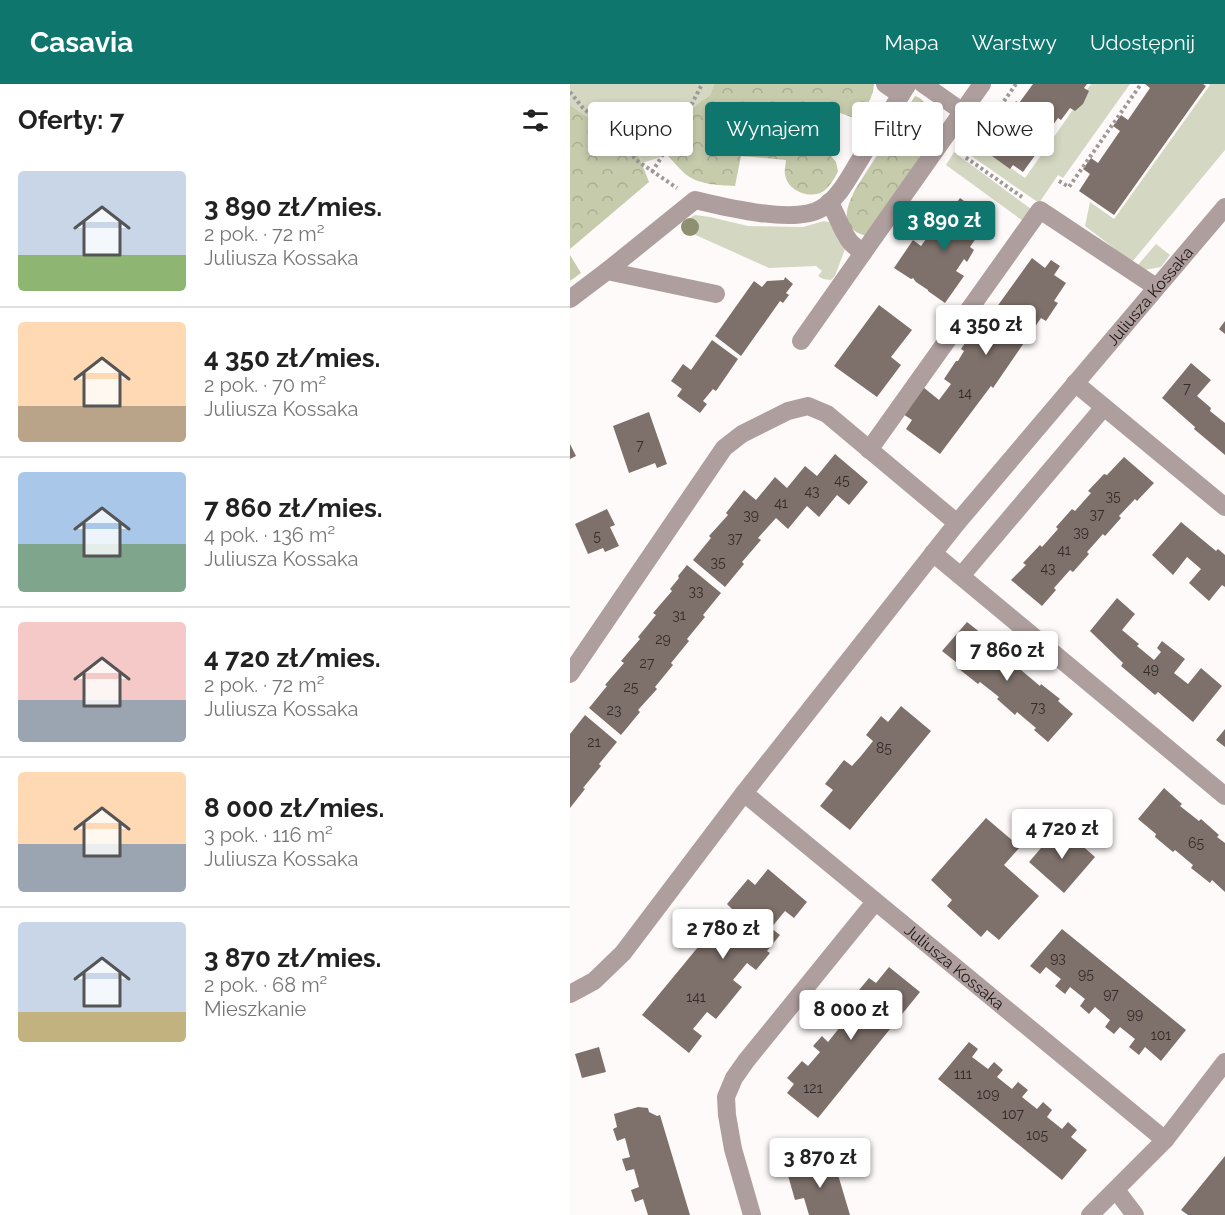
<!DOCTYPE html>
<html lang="pl">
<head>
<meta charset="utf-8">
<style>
	body { margin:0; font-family:Raleway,sans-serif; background:#f6f6f6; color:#222; height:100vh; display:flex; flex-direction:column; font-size:22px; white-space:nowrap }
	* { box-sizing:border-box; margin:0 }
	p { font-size:20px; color:#767676 }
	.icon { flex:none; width:33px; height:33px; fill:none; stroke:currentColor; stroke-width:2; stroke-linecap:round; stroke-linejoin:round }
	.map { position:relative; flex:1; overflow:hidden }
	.side { display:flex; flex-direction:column; background:#fff; width:570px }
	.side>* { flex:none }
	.guide { position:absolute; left:18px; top:18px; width:546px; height:54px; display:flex; gap:12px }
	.price { position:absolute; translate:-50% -51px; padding:0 14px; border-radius:6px; background:#fff; color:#222; font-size:20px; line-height:39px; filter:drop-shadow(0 2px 3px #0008) }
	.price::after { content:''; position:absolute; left:50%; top:36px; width:18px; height:14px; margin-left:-9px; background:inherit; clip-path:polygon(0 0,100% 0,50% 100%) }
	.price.on { background:#0f766e; color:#fff }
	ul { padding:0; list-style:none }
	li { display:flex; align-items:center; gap:18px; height:150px; padding:0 18px }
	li+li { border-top:2px solid #e0e0e0 }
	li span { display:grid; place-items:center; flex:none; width:168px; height:120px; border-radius:6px; color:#555 }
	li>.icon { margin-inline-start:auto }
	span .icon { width:72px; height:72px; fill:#fffc; stroke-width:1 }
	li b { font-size:26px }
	h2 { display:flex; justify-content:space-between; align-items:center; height:72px; padding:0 18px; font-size:26px }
	.chip { padding:0 21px; border-radius:6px; background:#fff; box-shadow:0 3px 9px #0003; font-size:21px; line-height:54px }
	.chip.on { background:#0f766e; color:#fff }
	header { display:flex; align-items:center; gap:36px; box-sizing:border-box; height:84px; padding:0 30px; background:#0f766e; color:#fff }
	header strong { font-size:28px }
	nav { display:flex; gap:33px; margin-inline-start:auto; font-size:21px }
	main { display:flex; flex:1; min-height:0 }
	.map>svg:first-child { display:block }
	.grass { fill:#d4d7c1 }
	.forest { fill:url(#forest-crowns) }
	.building { fill:#7e706a }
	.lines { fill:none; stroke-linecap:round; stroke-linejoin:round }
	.path { stroke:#9f9a99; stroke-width:4; stroke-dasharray:3 3; stroke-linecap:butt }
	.minor { stroke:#ae9e9e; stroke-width:18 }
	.tree { fill:#8f9071 }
	.labels { text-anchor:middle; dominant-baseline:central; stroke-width:4.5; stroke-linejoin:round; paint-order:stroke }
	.number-label { font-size:14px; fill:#342c2a }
	.street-label { font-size:16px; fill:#1b1614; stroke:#fff }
</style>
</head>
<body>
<header>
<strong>Casavia</strong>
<nav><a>Mapa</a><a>Warstwy</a><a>Udostępnij</a></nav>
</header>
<main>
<section class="side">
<h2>Oferty: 7<svg class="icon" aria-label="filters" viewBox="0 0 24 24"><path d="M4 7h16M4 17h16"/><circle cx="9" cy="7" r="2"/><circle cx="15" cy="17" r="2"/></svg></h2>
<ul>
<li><span style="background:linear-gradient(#c9d6e8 70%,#8fb573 0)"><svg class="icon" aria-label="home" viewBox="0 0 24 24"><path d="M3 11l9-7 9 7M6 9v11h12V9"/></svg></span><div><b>3 890 zł/mies.</b><p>2 pok. · 72 m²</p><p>Juliusza Kossaka</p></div></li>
<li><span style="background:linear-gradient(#ffd9b3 70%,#b9a48a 0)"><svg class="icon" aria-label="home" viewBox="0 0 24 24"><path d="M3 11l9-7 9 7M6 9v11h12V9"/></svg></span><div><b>4 350 zł/mies.</b><p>2 pok. · 70 m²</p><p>Juliusza Kossaka</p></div></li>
<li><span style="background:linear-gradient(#a9c7e8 60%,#7fa58c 0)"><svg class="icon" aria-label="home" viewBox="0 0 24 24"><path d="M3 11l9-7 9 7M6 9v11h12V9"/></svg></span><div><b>7 860 zł/mies.</b><p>4 pok. · 136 m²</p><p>Juliusza Kossaka</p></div></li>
<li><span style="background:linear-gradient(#f6c9c9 65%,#9aa5b1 0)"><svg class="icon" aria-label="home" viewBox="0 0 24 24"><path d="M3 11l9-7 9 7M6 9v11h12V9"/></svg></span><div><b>4 720 zł/mies.</b><p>2 pok. · 72 m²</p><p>Juliusza Kossaka</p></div></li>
<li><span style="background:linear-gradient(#ffd9b3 60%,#9aa5b1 0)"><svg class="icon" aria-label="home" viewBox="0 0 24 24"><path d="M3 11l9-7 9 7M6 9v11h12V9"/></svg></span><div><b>8 000 zł/mies.</b><p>3 pok. · 116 m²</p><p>Juliusza Kossaka</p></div></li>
<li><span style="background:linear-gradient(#c9d6e8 75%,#c2b280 0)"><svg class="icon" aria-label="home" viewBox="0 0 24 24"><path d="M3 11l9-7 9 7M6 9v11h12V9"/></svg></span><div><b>3 870 zł/mies.</b><p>2 pok. · 68 m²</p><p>Mieszkanie</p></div></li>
</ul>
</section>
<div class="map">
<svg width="655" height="1131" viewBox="0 0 655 1131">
	<defs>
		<pattern id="forest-crowns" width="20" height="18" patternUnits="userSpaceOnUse" patternTransform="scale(1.5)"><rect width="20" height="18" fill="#c6cbac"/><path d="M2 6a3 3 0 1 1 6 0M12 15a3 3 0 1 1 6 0" fill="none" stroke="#aaae93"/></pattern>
	</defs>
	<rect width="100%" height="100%" fill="#fefaf9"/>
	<g class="grass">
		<polygon points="0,0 144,0 140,11 127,20 97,50 97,71 72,79 67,67 0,21"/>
		<polygon points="521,0 560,0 493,94 488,91 469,119 400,71 407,60 455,94"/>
		<polygon points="639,0 655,0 655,66 562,178 515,142 520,118 544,135 640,1"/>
		<polygon points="395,25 408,34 413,26 419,30 394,67 387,63 404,40 391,31"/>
		<polygon points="384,68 461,125 453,137 376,81"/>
		<path d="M125,131L140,133L178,142L233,143L254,137L262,139C265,149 267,158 275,165L265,192L261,196L253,195L248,192L252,187L246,182L199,184L119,148L115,151C113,142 117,135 125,131Z"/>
		<polygon points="586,160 600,171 591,183 574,186 567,182"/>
	</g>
	<g class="forest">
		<path d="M144,0H304C304,12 295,27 284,34L262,26L245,53L266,78L268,87C265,94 260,102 254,107C240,116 217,107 215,90C214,86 216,80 216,76L171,72L165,102C148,101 128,101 114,89C108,83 103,77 97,71V50L127,20L140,11Z"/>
		<path d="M345,12C352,14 354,17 357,25C358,29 360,34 360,38C361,69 314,126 296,152C268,144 276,123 286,104Z"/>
		<polygon points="0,21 67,67 79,98 0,165"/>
		<polygon points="0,171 11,189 0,197"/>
	</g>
	<g class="building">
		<polygon points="463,0 517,0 514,4 519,7 513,20 505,27 500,24 491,36 488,34 478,48 480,49 474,59 453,88 443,81 440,85 422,72 425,68 416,61 432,38 431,37 438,25 440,26 446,17 449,19"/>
		<polygon points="575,0 633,0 636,2 544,131 509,107 520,90 513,85 521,74 528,79 550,47 543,42 551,31 558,36 580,4"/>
		<polygon points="390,114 419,135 400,163 404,166 397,178 394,175 386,187 394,192 375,219 358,207 358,206 346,198 343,194 341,195 324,184 343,156 351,162 367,140 370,142"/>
		<polygon points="462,174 475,184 481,176 490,182 484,191 496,199 484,217 488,219 476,237 471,234 423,304 421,302 370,370 336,345 342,336 333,330 353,303 369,316 381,300 374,295 386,277 388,277 394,267 391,265 399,253 403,256"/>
		<polygon points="215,193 223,200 216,209 219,211 213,219 210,217 171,272 145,252 184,197 192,203 197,197 214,196"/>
		<polygon points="309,221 342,246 321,273 331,281 307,313 264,282"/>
		<polygon points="655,237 655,250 649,245"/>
		<polygon points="142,256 168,275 146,307 143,305 133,317 137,320 130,329 107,312 112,305 101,297 113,280 121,286"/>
		<polygon points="621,279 641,296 627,312 641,324 640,327 655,339 655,371 624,345 625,343 592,314"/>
		<polygon points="79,328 97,380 87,384 85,379 59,389 43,342"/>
		<polygon points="0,360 6,372 0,375"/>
		<polygon points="265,370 298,398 279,421 267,411 249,433 237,422 218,445 206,434 188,454 191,456 172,478 174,480 155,503 123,476 141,454 139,452 158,431 156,429 174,406 186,416 205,393 217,404 235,382 247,392"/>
		<polygon points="554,373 584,399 567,417 565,415 549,432 551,434 535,452 533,450 517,468 519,470 503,488 500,486 484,504 486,506 472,522 441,496 456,481 453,479 470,461 472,463 488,445 486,443 502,425 505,427 521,409 518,407 534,390 537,391"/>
		<polygon points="37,425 45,441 40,443 49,462 35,468 33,464 18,470 5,440"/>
		<polygon points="611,438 646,467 648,465 655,471 655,503 652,501 639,517 619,499 631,485 617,473 603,491 582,471"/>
		<polygon points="117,481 151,509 133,531 135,533 117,555 119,557 101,579 103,581 85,603 87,605 68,626 70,628 51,651 19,624 37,602 35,601 54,579 51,577 70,555 68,553 86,531 83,529 102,507 100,505 109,494 108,492"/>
		<polygon points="547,514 565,530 552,546 569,560 567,562 584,576 591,568 587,564 592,557 615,575 604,589 618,600 631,584 652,602 623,638 588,608 585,611 551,582 553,579 520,547"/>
		<polygon points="397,538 416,553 414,556 432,571 435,569 453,584 451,586 470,602 471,600 490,615 488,617 503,630 478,658 464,646 466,644 447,628 445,631 427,615 429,613 410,598 408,600 389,585 391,582 372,567"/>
		<polygon points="331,622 361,647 280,746 250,722 263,706 255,700 274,676 282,682 291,672 303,657 296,651 311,632 318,638"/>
		<polygon points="15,631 47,658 29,680 31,682 13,704 15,705 0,724 0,650"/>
		<polygon points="655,645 655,663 646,656"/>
		<polygon points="594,704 612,720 610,722 629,737 631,735 649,751 647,753 655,759 655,808 642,796 640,799 621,784 623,781 605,766 603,768 585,753 586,750 568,735"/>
		<polygon points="416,734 450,763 434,781 469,812 429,856 417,846 411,853 377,822 382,816 361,796"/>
		<polygon points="490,742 525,773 494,809 459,778"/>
		<polygon points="198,785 237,818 224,834 215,827 201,844 210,851 197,867 200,869 186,886 177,879 163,896 172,903 146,935 137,928 123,945 132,952 119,969 72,931 147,840 154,846 160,838 156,836 164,827 157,820 178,795 185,801"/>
		<polygon points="492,845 616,946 591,977 575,963 569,971 559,963 565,955 550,943 544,950 535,943 540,936 525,923 519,930 510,922 515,915 500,903 495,910 485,902 491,895 476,883 470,890 460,882"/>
		<polygon points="319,883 350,908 248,1034 217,1009 224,1000 217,994 232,977 238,982 250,968 243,962 252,952 258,958 270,943 263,937 271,927 279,933 290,918 284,912 299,894 306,899"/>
		<polygon points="399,958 408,965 402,973 418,985 424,978 433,986 427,993 442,1005 448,998 458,1006 452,1013 467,1025 473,1018 482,1026 477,1033 492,1045 498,1038 507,1046 501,1053 517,1066 492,1096 368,995"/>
		<polygon points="29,963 36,988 12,994 5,970"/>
		<polygon points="68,1023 78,1024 79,1028 87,1032 90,1031 120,1131 78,1131 73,1115 65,1118 61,1106 69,1103 64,1085 56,1087 52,1075 60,1073 55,1054 47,1057 43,1045 47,1043 44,1030"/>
		<polygon points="655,1072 655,1131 618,1131 611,1126"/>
		<polygon points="263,1074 280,1131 239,1131 234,1114 225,1116 217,1088"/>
	</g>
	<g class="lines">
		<g class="path">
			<polyline points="446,0 395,73 452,113"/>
			<polyline points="0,8 13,24 47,52 66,76 107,104"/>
			<polyline points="318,68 338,68"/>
			<polyline points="82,88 108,47 132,0"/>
			<polyline points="489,97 499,103 571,0"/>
		</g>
		<g class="minor">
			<polyline points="315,0 331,11"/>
			<polyline points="353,0 393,28"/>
			<path d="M259,118C267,130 270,143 278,155C282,161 288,165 293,169"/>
			<path d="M37,187L125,116C154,123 226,141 252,124C270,113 280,91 291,74C306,49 322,25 338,0"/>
			<polyline points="0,215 37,187 146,210"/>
			<polyline points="231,257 412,0"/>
			<polyline points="505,299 655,423"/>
			<polyline points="299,366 470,126 586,203"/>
			<polyline points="363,469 655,712"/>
			<polyline points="391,492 534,323"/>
			<polyline points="0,590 154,364 172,350 218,327 238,322 257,330 387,439"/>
			<path id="s1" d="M174,709L595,1056"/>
			<path id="s2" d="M0,910L24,897L53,869L174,709L387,439L655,123"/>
			<polyline points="546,1106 565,1131"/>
			<polyline points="182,1131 163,1065 157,1031 156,1013 164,994 176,977 305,818"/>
			<polyline points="520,1131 595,1056 655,978"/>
		</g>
	</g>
	<circle class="tree" cx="120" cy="143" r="9"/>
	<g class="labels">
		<g class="number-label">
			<text x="617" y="304">7</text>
			<text x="395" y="309">14</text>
			<text x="70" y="361">7</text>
			<text x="272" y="396">45</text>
			<text x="242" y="407">43</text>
			<text x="543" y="412">35</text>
			<text x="211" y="419">41</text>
			<text x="527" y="430">37</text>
			<text x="181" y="431">39</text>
			<text x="511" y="448">39</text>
			<text x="27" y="452">5</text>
			<text x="165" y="454">37</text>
			<text x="494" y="466">41</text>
			<text x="148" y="478">35</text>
			<text x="478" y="484">43</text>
			<text x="126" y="507">33</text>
			<text x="109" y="531">31</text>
			<text x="93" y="555">29</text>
			<text x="77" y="579">27</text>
			<text x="581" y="585">49</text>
			<text x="61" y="603">25</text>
			<text x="468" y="623">73</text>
			<text x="44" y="626">23</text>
			<text x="24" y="658">21</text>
			<text x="314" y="664">85</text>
			<text x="626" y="759">65</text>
			<text x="488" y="874">93</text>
			<text x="516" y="890">95</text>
			<text x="541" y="910">97</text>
			<text x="126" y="913">141</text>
			<text x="565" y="930">99</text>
			<text x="591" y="951">101</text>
			<text x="393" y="990">111</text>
			<text x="243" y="1004">121</text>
			<text x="418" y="1010">109</text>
			<text x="443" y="1030">107</text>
			<text x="467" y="1051">105</text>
		</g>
		<g class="street-label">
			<text stroke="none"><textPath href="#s2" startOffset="910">Juliusza Kossaka</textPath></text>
			<text stroke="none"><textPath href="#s1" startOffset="273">Juliusza Kossaka</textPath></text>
		</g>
	</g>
</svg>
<b class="price on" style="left:374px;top:168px">3 890 zł</b>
<b class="price" style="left:416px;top:272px">4 350 zł</b>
<b class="price" style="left:437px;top:598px">7 860 zł</b>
<b class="price" style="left:492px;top:776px">4 720 zł</b>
<b class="price" style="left:153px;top:876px">2 780 zł</b>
<b class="price" style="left:281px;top:957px">8 000 zł</b>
<b class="price" style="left:250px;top:1105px">3 870 zł</b>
<div class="guide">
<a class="chip">Kupno</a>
<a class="chip on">Wynajem</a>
<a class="chip">Filtry</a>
<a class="chip">Nowe</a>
</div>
</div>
</main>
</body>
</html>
